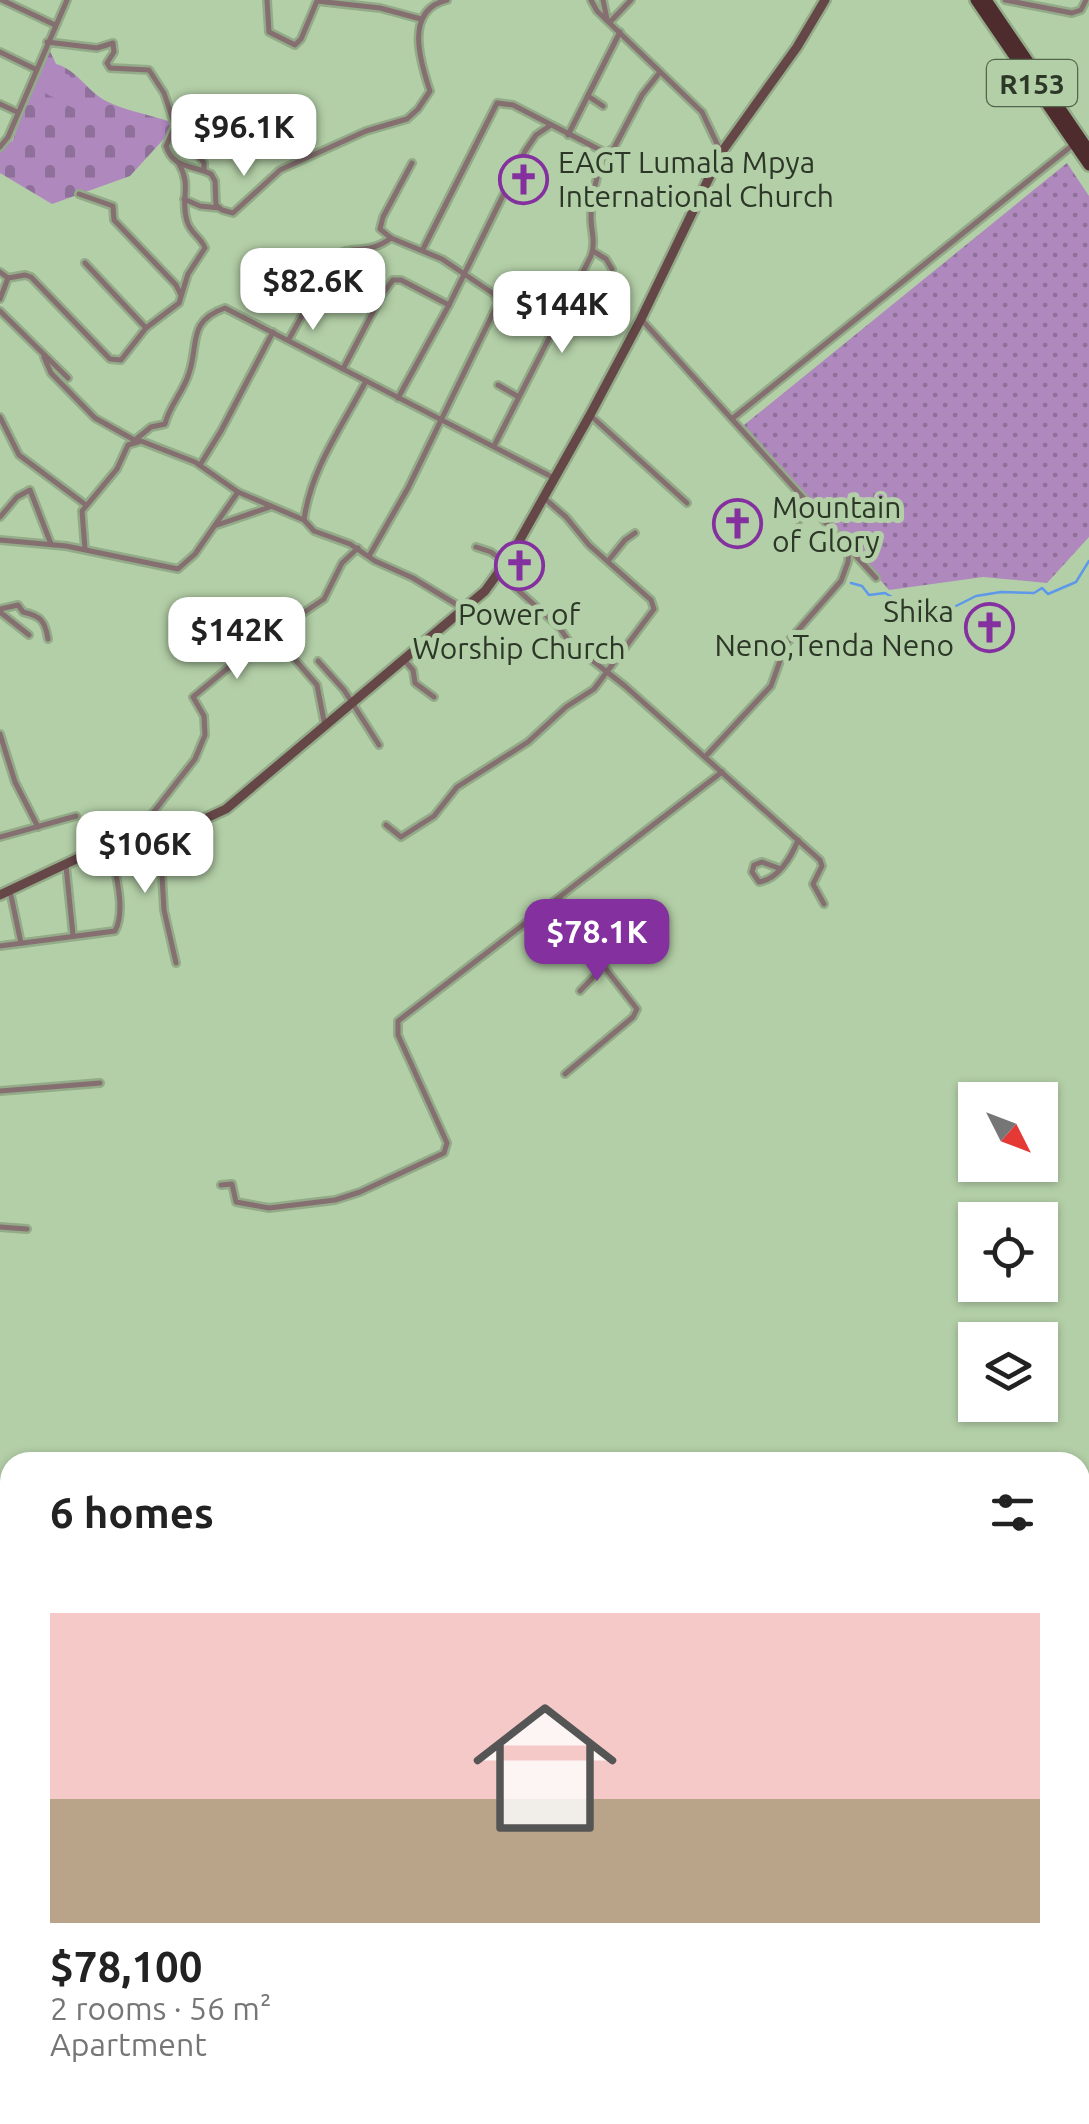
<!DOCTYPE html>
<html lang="en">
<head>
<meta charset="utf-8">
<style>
	body { margin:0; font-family:Ubuntu,sans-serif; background:#f6f6f6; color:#222; height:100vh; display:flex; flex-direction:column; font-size:38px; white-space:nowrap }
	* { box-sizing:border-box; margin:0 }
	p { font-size:32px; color:#767676 }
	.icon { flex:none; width:55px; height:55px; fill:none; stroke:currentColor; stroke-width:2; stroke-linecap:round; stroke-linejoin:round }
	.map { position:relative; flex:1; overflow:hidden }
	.panel { position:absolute; left:0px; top:1452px; width:1090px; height:672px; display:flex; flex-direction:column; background:#fff; border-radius:30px 30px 0 0; box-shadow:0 2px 8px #0004 }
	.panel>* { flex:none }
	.needle { width:65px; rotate:132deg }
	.tools { position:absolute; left:958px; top:1082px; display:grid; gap:20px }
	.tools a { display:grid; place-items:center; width:100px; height:100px; border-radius:0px; background:#fff; box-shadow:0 2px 8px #0004; font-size:50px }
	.price { position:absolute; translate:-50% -85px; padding:0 22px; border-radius:20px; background:#fff; color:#222; font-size:32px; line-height:65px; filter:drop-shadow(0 2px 5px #0008) }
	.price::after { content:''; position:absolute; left:50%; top:60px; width:30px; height:22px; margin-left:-15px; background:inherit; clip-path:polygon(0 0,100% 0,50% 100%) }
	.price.current { background:#84319f; color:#fff }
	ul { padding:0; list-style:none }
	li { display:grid; align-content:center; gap:20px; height:530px; padding:0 50px }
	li+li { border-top:2px solid #e0e0e0 }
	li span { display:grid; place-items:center; height:310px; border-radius:0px; color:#555 }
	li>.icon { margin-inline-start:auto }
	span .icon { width:180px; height:180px; fill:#fffc; stroke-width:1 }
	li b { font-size:42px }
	h2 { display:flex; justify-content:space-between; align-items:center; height:120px; padding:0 50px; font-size:42px }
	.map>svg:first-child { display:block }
	.grass { fill:url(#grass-dots) }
	.cemetery { fill:url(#cemetery-stones) }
	.park { fill:#af88bd }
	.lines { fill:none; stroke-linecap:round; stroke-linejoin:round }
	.stream { stroke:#5d98ea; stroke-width:2.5 }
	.minor-casing { stroke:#93ab88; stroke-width:10 }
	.secondary-casing { stroke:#93ab88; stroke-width:14 }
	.primary-casing { stroke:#93ab88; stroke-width:16 }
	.minor { stroke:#856f70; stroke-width:5 }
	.secondary { stroke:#664748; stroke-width:9 }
	.primary { stroke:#4e2b2d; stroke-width:11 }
	.labels { text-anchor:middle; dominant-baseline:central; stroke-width:10; stroke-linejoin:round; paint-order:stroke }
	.shield { fill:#b3cfa7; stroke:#54654d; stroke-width:2.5 }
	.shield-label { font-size:28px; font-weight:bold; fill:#2c3727 }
	.poi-label { font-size:30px; fill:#2c3727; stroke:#b3cfa7; text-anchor:start }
</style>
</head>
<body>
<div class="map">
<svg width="1089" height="2124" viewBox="0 0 1089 2124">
	<defs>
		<pattern id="grass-dots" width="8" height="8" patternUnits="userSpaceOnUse" patternTransform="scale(2.5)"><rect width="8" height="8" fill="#af88bd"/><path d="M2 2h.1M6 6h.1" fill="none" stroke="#8f709a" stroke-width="1.8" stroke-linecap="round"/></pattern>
		<pattern id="cemetery-stones" width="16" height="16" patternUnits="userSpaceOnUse" patternTransform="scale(2.5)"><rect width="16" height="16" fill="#af88bd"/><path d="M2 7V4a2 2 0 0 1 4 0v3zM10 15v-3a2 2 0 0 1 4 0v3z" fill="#8f709a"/></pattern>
	</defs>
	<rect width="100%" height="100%" fill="#b3cfa7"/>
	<polygon class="grass" points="1067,163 1089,196 1089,537 1047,583 983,577 889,590 744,425"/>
	<path class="cemetery" d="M49,49L56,64C78,70 87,92 108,102C127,111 151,115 171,122L172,130L130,176L52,204L0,173V151L13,140L33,81Z"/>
	<polygon class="park" points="49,67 69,75 85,97 77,110 37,89 39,80"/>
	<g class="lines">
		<polyline class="stream" points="851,583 862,586 869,595 885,593 921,614 954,607 976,596 1001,592 1034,593 1042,588 1048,594 1076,582 1089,561"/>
		<defs>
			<g id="minor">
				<polyline points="2,0 55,25"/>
				<polyline points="267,0 269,32 295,45 301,39 317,1 380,8 421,19"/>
				<polyline points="591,0 597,11 702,112 720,150"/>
				<polyline points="603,0 607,19"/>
				<polyline points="1005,0 1072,13 1081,10 1086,0"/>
				<polyline points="610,22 631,0"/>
				<path d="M47,42L97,48L113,43L114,52L107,63L110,68L149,70L164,93L175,126L166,146C173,169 193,165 211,174L215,181L216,205L222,210L233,213L280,170L366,131L407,119L418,109L430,91C420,61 404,10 447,0"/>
				<polyline points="0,52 35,69"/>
				<polyline points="588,96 603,106"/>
				<polyline points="0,104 17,112"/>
				<polyline points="175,128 189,125 194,129 196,153 204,163 204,170"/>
				<polyline points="568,135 620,32"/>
				<polyline points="0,147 8,137 67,0"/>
				<polyline points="79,194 113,206 114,220 176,285 181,295"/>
				<polyline points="184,199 200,206 219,208"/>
				<polyline points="423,249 497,103 513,105 606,153 614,148 642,95 660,72"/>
				<polyline points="593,251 606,259 612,269"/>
				<polyline points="85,263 146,328"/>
				<path d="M0,272L8,278L25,275L31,277L110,359L121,360L146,328L179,303L188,274L205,248C201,237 190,233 187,221C180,199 192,186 179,164"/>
				<polyline points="526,276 570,296"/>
				<polyline points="0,299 8,278"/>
				<polyline points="0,311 68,378"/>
				<polyline points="641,319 876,578"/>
				<path d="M289,339L335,256C352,244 367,256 391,238"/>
				<polyline points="44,357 51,373 95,418 136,441"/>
				<polyline points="343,369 382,295 393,280 401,280 449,305"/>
				<polyline points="498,385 517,396"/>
				<polyline points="398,398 449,305 525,151 536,135 551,125"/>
				<polyline points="590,415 687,503"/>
				<polyline points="0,417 19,455 86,505"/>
				<polyline points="733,418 1074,144"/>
				<path d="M135,440L151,427L165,424C169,406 184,391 189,373C199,345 187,321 225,308L554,478"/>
				<path d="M494,446L591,256C596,241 591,232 591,217C591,195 598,174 604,153"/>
				<polyline points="200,465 221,431 273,332"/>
				<polyline points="0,517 17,497 30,490 51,544"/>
				<path d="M304,520C311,468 342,427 366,381"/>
				<polyline points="799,520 802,499"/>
				<polyline points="217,525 270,507"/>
				<polyline points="0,540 66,546 178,569 195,554 238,492"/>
				<polyline points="476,547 491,552 506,563"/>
				<polyline points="85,549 82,511 117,469 128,445 141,441 195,462 238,492 304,520 314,531 350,544 375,561 413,578 464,609"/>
				<polyline points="369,556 408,488 498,303 494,294 442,259 391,238 380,229 383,217 412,163"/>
				<polyline points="608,561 625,540 635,533"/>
				<polyline points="499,573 559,627 570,643 625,686 820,860 822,866 813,884 824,904"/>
				<path d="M0,609L18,605L23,612C41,616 45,621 48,639"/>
				<polyline points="0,612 29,635"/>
				<polyline points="272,633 317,685 325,726"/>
				<polyline points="404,660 413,670 415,683 434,697"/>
				<polyline points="318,661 344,690 379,745"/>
				<polyline points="0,734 15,782 38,827"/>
				<polyline points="705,757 771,686 786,644 841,581 848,562 849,550"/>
				<polyline points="386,825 401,837 434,816 457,787 528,742 566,707 594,689 654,609 651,600 589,545 566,517 543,497"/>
				<polyline points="0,837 76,816"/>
				<polyline points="66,866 73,935"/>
				<path d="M781,869L762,862L754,865L752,872L759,882C778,879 791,858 798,840"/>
				<polyline points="10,891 21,943"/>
				<polyline points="560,898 560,910 637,1009 633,1017 565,1074"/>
				<path d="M0,946L115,931C127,909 114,869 110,846"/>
				<polyline points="176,963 164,910 161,858 146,840 146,830 152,814 195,759 205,735 204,716 193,697 258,643 324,599 342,563 358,548"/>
				<polyline points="580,991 605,965"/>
				<polyline points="0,1091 100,1083"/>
				<polyline points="221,1185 232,1184 236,1202 269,1208 335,1200 360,1192 444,1153 447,1143 398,1035 398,1021 722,772"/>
				<polyline points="0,1227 27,1229"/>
				<polyline points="0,1747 10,1750"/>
				<polyline points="1080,1802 1089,1800"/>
				<polyline points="513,2124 514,2115"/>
			</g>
			<polyline id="secondary" points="0,895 123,837 200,821 226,809 485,591 513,552 590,415 641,319 721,153 797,47 825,0"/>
			<g id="primary">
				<polyline points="976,0 1089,165"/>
				<polyline points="986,0 1089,151"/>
			</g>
		</defs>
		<use href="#minor" class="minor-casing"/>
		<use href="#secondary" class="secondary-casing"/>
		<use href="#primary" class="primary-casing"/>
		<use href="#minor" class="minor"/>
		<use href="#secondary" class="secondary"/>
		<use href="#primary" class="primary"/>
	</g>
	<defs>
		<symbol id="church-ring" viewBox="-11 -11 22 22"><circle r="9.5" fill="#b3cfa7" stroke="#84319f" stroke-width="1.5"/><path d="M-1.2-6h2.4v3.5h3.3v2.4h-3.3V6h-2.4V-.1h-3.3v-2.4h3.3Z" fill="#84319f"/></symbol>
	</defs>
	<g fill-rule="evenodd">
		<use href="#church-ring" x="496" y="152" width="55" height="55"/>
		<use href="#church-ring" x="710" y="496" width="55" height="55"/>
		<use href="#church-ring" x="492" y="538" width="55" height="55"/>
		<use href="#church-ring" x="962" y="600" width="55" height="55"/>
	</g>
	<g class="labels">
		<rect class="shield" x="987" y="60" width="90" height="46" rx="8"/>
		<g class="shield-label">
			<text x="1032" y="83">R153</text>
		</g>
		<g class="poi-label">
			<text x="558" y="162">EAGT Lumala Mpya<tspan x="558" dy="34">International Church</tspan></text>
			<text x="772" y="507">Mountain<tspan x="772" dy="34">of Glory</tspan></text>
			<text x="954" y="611" text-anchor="end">Shika<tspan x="954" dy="34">Neno,Tenda Neno</tspan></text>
			<text x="519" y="614" text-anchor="middle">Power of<tspan x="519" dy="34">Worship Church</tspan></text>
		</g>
	</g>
</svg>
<div class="tools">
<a><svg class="needle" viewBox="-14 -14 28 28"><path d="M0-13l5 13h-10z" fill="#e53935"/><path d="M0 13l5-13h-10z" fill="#767676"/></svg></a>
<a><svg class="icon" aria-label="locate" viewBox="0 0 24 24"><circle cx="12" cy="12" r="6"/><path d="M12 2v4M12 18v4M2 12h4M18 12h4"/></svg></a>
<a><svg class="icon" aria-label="layers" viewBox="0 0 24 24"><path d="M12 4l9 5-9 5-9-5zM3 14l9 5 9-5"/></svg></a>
</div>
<b class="price" style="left:244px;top:179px">$96.1K</b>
<b class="price" style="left:313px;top:333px">$82.6K</b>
<b class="price" style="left:562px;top:356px">$144K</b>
<b class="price" style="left:237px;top:682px">$142K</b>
<b class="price" style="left:145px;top:896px">$106K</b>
<b class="price current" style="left:597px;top:984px">$78.1K</b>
<section class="panel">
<h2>6 homes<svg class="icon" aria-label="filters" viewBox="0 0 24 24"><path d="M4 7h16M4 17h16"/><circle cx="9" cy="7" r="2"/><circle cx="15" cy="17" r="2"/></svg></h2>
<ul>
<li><span style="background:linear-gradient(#f6c9c9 60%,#b9a48a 0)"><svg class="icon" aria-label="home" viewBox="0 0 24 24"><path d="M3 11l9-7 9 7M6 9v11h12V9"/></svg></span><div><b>$78,100</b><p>2 rooms · 56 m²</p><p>Apartment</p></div></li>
</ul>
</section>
</div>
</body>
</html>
